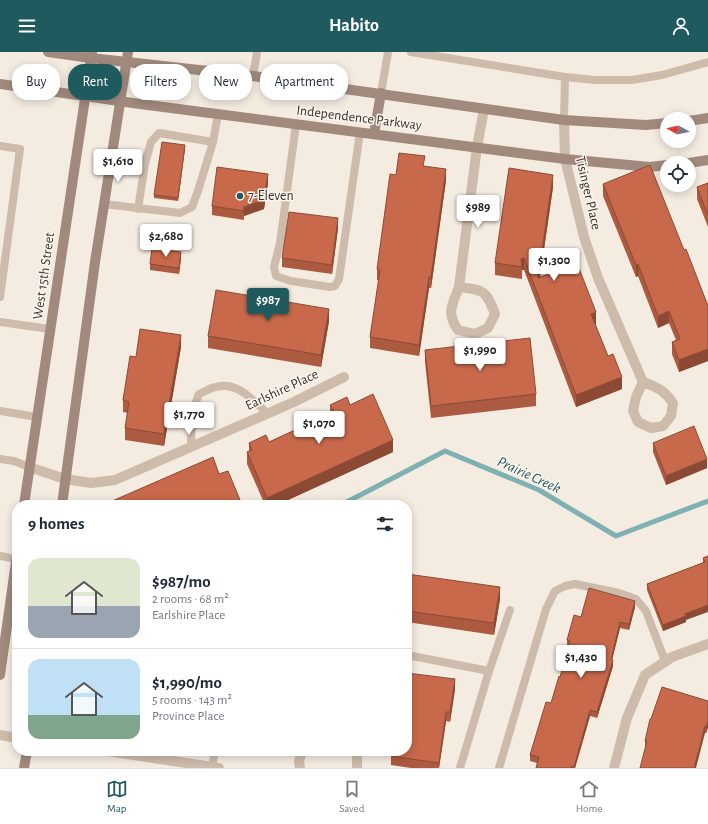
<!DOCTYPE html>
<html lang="en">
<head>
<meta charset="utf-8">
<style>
	body { margin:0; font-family:"Alegreya Sans",sans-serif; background:#f2f2f3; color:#1f2937; height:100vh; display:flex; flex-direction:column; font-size:15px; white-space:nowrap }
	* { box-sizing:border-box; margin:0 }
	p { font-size:13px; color:#747a83 }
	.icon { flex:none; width:22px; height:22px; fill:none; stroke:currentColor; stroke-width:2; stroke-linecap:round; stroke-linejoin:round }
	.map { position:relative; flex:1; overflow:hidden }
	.details { position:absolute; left:12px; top:448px; width:400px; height:256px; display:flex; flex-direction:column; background:#fff; border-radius:16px; box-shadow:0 2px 10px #0003 }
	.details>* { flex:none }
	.hud { position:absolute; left:12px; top:12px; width:400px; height:36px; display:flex; gap:8px }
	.needle { width:26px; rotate:278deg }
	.tools { position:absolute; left:660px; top:60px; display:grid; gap:8px }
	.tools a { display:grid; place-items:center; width:36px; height:36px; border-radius:50%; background:#fff; box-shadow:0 2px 10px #0003; font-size:20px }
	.price { position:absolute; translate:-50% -34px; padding:0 9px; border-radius:4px; background:#fff; color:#222; font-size:13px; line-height:26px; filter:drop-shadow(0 1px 2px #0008) }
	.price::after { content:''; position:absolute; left:50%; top:24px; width:12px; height:9px; margin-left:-6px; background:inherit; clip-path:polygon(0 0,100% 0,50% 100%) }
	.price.current { background:#1f5a5e; color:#fff }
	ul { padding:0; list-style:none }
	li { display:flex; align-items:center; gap:12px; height:100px; padding:0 16px }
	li+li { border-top:1px solid #e0e1e3 }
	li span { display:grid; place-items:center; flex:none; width:112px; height:80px; border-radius:12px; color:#555 }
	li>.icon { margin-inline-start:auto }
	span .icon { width:48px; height:48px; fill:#fffc; stroke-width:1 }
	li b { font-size:17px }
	h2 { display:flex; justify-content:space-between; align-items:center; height:48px; padding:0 16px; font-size:17px }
	.chip { padding:0 14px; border-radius:16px; background:#fff; box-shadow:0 2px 10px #0003; font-size:14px; line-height:36px }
	.chip.current { background:#1f5a5e; color:#fff }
	header { display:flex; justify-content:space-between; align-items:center; height:52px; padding:0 16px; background:#1f5a5e; color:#fff; font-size:18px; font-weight:700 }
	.menu { display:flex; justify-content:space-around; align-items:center; height:56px; border-top:1px solid #e0e1e3; background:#fff; font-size:11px; color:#747a83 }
	.menu a { display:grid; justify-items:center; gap:2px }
	.menu .current { color:#1f5a5e }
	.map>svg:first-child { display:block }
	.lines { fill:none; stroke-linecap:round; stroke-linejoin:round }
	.stream { stroke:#7fb0b2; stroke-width:5 }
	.service { stroke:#cdbbac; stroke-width:8 }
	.minor { stroke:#cdbbac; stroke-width:10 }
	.secondary { stroke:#a18a7d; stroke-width:10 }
	.wall { fill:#ac5a40 }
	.shaded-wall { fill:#8c4a34 }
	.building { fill:#c8694b; stroke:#8c4a34 }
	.poi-dot { fill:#1f5a5e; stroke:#fbf5ee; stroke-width:1.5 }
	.labels { text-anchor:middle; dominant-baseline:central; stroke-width:3; stroke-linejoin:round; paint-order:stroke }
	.street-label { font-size:14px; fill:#3b302b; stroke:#fbf5ee }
	.poi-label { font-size:14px; fill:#3b302b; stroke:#fbf5ee; text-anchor:start }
	.water-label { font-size:15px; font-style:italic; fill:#1f5a5e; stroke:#fbf5ee }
</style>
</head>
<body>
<header><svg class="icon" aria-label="menu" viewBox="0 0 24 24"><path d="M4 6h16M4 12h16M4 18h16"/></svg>Habito<svg class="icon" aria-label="person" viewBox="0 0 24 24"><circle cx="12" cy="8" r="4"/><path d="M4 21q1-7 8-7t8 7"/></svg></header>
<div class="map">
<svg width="708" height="716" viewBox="0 0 708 716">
	<rect width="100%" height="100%" fill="#f4ebe1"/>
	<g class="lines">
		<polyline class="stream" points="341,453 445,399 539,438 616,484 708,449"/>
		<g class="service">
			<polyline points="411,0 565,25 595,28 632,28 662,23 708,10"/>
			<polyline points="253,24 257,0"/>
			<polyline points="381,41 388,0"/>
			<polyline points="564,68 565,25"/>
			<polyline points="296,72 280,191 274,215 276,224 291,229 330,235 335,234 339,227 360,80"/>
			<polyline points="0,94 20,97 0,245"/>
			<polyline points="111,107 145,112 138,157"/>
			<polyline points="145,112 151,90 159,81 213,90"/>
			<polyline points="104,152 180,161 192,155 198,139 213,90 218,62"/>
			<polyline points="0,270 50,277"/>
			<polyline points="0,359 37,365"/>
			<path d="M191,395L192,360L199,342C204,340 210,336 216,335C237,329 253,348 267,361"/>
			<polyline points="0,407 14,409 29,415"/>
			<polyline points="0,504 17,507"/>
			<polyline points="407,603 489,619 460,716"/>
			<polyline points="489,619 510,558"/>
			<polyline points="212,715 215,699"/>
			<polyline points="499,716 546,557 555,539 565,534 575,532 619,541 636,547 646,559 665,609"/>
		</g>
		<g class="minor">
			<polyline points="564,68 565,107 584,185 598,226 643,330"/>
			<path d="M459,235C484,238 486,238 495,262L488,276L475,282L458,278C446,261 452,253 459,235L477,95L484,57"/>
			<path d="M643,330C657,335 664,338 673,351L671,364L663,374L651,376L638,370L633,359L636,345Z"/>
			<polyline points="29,415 65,427 91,431 115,428 294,350 344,325"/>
			<polyline points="0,683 17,686"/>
			<polyline points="107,699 219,716"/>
			<polyline points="355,699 357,704 357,716"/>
			<polyline points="300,716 299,709 302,699"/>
			<polyline points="614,716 627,666 645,623 672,605 708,592"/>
		</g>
		<g class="secondary">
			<polyline points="48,0 91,6 253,24 564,68 646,73 667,71"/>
			<polyline points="0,32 140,52 565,107 650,115 667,113"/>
			<polyline points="689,69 708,66"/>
			<polyline points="374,82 381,41"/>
			<polyline points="689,111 708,108"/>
			<polyline points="24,453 92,0"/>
			<polyline points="62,453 95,210 128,0"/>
			<polyline points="0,623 17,503"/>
			<polyline points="24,716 27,699"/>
		</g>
	</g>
	<g class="wall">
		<polygon points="185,96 178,149 154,146 154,143"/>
		<polygon points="425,114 446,128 431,236 429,236 419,304 370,296 370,285 379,229 377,228 377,217 396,123"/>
		<polygon points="268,131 264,157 244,164 244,168 212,163 212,154"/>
		<polygon points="708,131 708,175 697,147 697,135"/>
		<polygon points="603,132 684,198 708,254 708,309 679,320 672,302 672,290 676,288 669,271 658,276 638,224 636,225 603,144"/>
		<polygon points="553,135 540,226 596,272 595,272 608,304 622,337 576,355 524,218 522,218 522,227 495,223 495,211"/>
		<polygon points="338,176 332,222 282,215 282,206"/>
		<polygon points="181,206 179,222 150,218 150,212"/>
		<polygon points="329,269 321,315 208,296 208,284"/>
		<polygon points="181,295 164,394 125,388 125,376 128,361 123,360 123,348 136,305"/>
		<polygon points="425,298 536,342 536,354 431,366 425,310"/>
		<polygon points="330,353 350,353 393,400 277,453 265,453 247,412 247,400 249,399 249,391 269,390 330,362"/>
		<polygon points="653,391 707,416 666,433 653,400"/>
		<polygon points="708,504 686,568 686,570 663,579 647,538 647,532 703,511 703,506"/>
		<polygon points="407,522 500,547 494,583 407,570"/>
		<polygon points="635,555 629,578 620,576 612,608 613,614 597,666 590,664 575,716 536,716 537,711 530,709 530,703 551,651 560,625 569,595 567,594 567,588 581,565"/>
		<polygon points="455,637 450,670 446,669 439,716 411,716 391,713 391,704"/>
		<polygon points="708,649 708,675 706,681 705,681 645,695 645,689 651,667"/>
	</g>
	<g class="shaded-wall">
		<polygon points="185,93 185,96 178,149 178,146"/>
		<polygon points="446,117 446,128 431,236 431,225"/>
		<polygon points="268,122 268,131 264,157 244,164 244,168 244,155"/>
		<polygon points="553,123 553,135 538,238 538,226"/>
		<polygon points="338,166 338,176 332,222 332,213"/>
		<polygon points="181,200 181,206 179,222 179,216"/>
		<polygon points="524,206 524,218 522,218 521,207"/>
		<polygon points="638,212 638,224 636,225 636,213"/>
		<polygon points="429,225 429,236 419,304 419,293"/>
		<polygon points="329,257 329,269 321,315 321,303"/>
		<polygon points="669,259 669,271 658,276 658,264"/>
		<polygon points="596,260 596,272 591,274 591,262"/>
		<polygon points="181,283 181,295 164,394 164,382"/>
		<polygon points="708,297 708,309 679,320 679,308"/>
		<polygon points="622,325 622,337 576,355 576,343"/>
		<polygon points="393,388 393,400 277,453 267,453 267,446"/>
		<polygon points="707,407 707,416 666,433 666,424"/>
		<polygon points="240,448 240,453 229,453"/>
		<polygon points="500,535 500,547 494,583 494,571"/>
		<polygon points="635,549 635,555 629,578 629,572"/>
		<polygon points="708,553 708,560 686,568 686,570 663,579 663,573 685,562"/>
		<polygon points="620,570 620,576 611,612 613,608 613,614 597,666 597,660"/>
		<polygon points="455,627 455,637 450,670 450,660"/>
		<polygon points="590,658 590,664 575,716 574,716"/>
		<polygon points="446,660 446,669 439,716 439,711"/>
		<polygon points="708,669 708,675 706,681 706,675"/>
		<polygon points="705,674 705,681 696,716 694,716"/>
	</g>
	<g class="building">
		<polygon points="162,90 185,93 178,146 154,143"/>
		<polygon points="399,101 425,104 423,114 446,117 431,225 429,225 419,293 370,285 380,218 377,217 390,122 396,123"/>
		<polygon points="650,113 684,198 686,197 708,254 708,297 679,308 672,290 680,287 669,259 658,264 638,212 636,213 603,132"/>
		<polygon points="217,115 268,122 264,148 244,155 244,159 212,154"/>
		<polygon points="509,116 553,123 538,226 577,211 596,260 591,262 608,304 613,302 622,325 576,343 524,206 521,207 522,215 495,211"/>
		<polygon points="708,131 708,163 697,135"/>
		<polygon points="289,160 338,166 332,213 282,206"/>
		<polygon points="152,196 181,200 179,216 150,212"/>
		<polygon points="216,238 329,257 321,303 208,284"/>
		<polygon points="140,277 181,283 164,382 125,376 129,350 123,348 130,304 136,305"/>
		<polygon points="530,286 536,342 431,354 425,298"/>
		<polygon points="373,342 393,388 267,446 247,400 252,398 249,391 266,383 269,390 334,360 330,353 347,345 350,353"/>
		<polygon points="694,374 707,407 666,424 653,391"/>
		<polygon points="213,405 219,422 228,419 240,448 229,453 103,453"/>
		<polygon points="708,504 708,553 685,562 686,564 663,573 647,532 705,510 703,506"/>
		<polygon points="407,522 500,535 494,571 407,559"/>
		<polygon points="589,536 635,549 629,572 620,570 611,608 613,608 597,660 590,658 574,715 571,714 571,716 536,716 539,705 530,703 546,650 551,651 559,624 560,625 570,589 567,588 574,563 581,565"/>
		<polygon points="407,621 455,627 450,660 446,660 439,711 391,704 392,699 407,699"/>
		<polygon points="662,635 708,649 708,669 706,675 705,674 694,716 640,716 647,689 645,689 650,667 651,667"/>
	</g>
	<circle class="poi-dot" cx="240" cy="144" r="4"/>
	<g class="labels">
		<g class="street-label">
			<text transform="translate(359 66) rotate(7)">Independence Parkway</text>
			<text transform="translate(588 141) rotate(77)">Tisinger Place</text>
			<text transform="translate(44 224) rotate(-82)">West 15th Street</text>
			<text transform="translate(282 338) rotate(-25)">Earlshire Place</text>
		</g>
		<g class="poi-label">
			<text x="248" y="144">7-Eleven</text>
		</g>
		<g class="water-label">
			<text transform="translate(529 423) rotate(25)">Prairie Creek</text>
		</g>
	</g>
</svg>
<div class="tools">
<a><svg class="needle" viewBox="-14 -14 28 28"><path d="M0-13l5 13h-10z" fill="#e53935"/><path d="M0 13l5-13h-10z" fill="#747a83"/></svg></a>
<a><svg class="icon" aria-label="locate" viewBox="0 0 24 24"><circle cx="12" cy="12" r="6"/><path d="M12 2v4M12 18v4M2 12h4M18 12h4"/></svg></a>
</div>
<b class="price" style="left:118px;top:131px">$1,610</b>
<b class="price" style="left:478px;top:177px">$989</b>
<b class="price" style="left:166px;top:206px">$2,680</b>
<b class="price" style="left:554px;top:230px">$1,300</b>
<b class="price current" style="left:268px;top:270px">$987</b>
<b class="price" style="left:480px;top:320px">$1,990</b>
<b class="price" style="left:189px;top:384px">$1,770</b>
<b class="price" style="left:319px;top:393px">$1,070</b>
<b class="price" style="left:581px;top:627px">$1,430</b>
<div class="hud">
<a class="chip">Buy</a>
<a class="chip current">Rent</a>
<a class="chip">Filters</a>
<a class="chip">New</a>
<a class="chip">Apartment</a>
</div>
<section class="details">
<h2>9 homes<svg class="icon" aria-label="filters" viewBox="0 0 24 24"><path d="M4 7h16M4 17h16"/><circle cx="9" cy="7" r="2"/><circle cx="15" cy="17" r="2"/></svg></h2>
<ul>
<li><span style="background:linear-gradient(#dfe7d0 60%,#9aa5b1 0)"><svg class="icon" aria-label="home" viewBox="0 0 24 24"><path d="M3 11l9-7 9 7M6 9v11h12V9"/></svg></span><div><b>$987/mo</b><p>2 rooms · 68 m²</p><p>Earlshire Place</p></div></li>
<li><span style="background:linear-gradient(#bfe0f5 70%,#7fa58c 0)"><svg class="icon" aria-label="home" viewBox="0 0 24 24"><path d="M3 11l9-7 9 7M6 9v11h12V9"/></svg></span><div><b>$1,990/mo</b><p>5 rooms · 143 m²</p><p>Province Place</p></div></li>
</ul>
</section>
</div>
<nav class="menu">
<a class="current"><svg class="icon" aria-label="map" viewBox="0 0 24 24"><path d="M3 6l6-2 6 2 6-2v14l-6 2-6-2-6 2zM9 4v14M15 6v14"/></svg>Map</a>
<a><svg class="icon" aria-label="saved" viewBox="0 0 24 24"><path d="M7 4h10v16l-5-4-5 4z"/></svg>Saved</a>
<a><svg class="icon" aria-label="home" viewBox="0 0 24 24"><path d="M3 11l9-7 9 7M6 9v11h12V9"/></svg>Home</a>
</nav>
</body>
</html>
